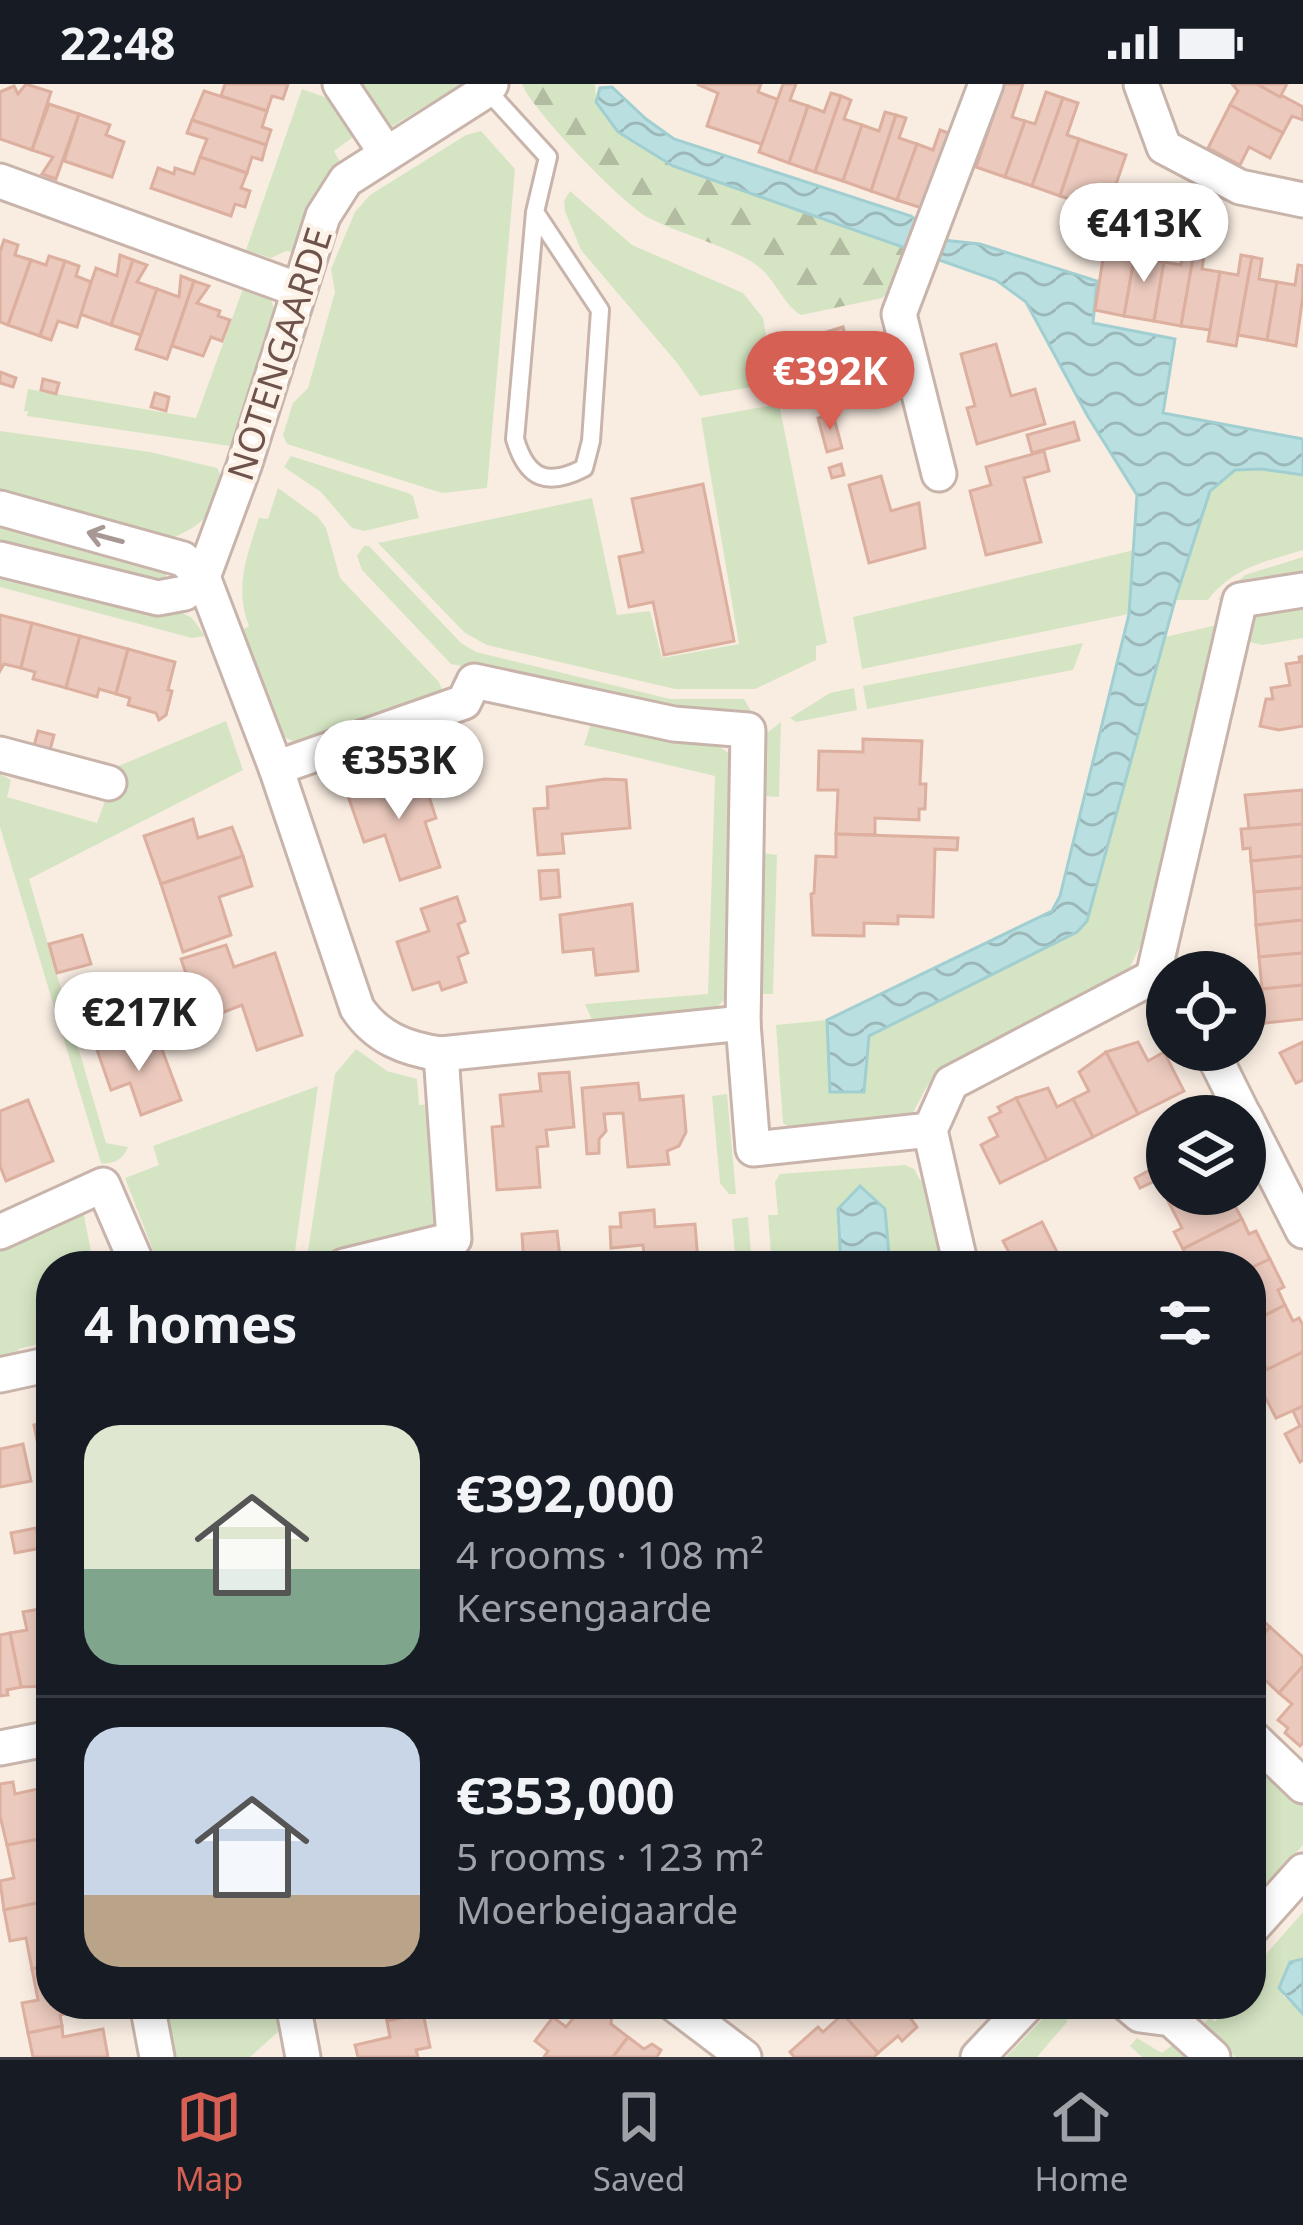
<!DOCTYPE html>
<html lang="en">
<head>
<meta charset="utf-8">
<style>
	body { margin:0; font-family:"Noto Sans",sans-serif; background:#20242c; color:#f1f3f6; height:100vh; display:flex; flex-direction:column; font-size:45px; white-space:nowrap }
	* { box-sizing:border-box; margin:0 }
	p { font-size:39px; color:#9ea1a6 }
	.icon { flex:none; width:66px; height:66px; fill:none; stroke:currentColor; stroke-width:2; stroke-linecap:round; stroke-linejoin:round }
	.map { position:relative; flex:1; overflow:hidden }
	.sheet { position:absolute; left:36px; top:1167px; width:1230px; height:768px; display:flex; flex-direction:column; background:#171b24; border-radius:48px; box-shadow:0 6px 18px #0003 }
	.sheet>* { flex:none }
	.fabs { position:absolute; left:1146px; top:867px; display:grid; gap:24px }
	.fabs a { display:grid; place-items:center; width:120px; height:120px; border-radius:50%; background:#171b24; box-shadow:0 6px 18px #0003; font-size:60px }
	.price { position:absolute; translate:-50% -102px; padding:0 27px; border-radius:42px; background:#fff; color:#222; font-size:39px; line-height:78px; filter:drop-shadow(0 3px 6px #0008) }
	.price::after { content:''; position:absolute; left:50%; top:72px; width:36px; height:27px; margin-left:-18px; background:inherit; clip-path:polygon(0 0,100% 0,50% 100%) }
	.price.current { background:#d76054; color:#fff }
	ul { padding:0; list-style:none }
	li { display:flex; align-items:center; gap:36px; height:300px; padding:0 48px }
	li+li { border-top:3px solid #363941 }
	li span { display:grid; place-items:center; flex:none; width:336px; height:240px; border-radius:36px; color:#555 }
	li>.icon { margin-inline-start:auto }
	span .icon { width:144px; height:144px; fill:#fffc; stroke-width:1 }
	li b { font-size:51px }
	h2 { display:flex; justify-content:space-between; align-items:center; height:144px; padding:0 48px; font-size:51px }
	.status { display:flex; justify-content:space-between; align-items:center; height:84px; padding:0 60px; background:#171b24; direction:ltr }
	.status svg { height:33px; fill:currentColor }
	.dock { display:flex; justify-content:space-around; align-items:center; height:168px; border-top:3px solid #363941; background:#171b24; font-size:33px; color:#9ea1a6 }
	.dock a { display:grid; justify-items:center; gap:6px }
	.dock .current { color:#d76054 }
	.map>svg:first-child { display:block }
	.green { fill:#d5e5c3 }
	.forest { fill:url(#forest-firs) }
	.water { fill:url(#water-waves); stroke:#a1cfd1; stroke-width:3 }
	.building { fill:#ebc9bd; stroke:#dcaf9f; stroke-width:3 }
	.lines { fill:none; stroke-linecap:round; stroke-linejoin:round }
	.lane-casing { stroke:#c8b4ab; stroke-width:22 }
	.street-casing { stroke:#c8b4ab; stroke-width:39 }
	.lane { stroke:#fff; stroke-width:16 }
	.street { stroke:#fff; stroke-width:33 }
	.oneway { stroke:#a89894 }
	.labels { text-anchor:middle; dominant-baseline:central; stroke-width:9; stroke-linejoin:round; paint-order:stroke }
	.street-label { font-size:36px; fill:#6e534c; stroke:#fdf2e8 }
</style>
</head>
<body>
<div class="status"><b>22:48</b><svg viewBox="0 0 49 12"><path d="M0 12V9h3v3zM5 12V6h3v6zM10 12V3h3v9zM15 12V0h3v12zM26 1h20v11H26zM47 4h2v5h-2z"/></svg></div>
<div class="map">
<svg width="1303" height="1973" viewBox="0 0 1303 1973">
	<defs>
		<pattern id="forest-firs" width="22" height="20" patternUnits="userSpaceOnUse" patternTransform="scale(3)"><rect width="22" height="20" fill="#d5e5c3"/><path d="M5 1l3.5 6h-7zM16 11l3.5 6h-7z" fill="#b1bca1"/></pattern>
		<pattern id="water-waves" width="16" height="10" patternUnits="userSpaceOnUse" patternTransform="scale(3)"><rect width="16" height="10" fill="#b9dfe0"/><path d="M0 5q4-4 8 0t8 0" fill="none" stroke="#9bb7b8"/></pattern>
	</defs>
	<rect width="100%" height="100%" fill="#f9ede2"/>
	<g class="green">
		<polygon points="360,0 462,0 386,46"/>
		<polygon points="302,5 341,19 360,48 334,67 340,78 307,122 293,168 286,167 271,174 246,166"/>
		<polygon points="481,47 515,85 487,404 442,409 287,360 283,351 293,319 308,304 335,208 331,185 355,128 370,111 466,51"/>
		<polygon points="570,107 632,161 743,209 763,234 775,299 700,312 678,280 581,166 565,127 564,117"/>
		<polygon points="245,199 268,209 274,224 230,362 27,332 28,327 24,327 28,305 196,334"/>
		<polygon points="779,320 827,559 816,562 816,576 755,605 675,605 487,561 465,549 378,459 592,414 617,531 650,527 662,574 739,560 701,334"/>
		<path d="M0,347L150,368L217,384C236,417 195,448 167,455L0,411Z"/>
		<polygon points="291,372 408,409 413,412 419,434 364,447 352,444 321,408 284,383"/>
		<path d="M1262,385L1303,391V466C1267,477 1232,484 1208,516H1175L1210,407L1235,386Z"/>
		<path d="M278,404L318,433L326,444L340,494L439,598L442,606L439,616L298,660L279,650L238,549L249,542C234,503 247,472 259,434L268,435Z"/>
		<polygon points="0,435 166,483 166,500 0,462"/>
		<polygon points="364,462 369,462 461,559 476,568 670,615 744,615 751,627 719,635 451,580 362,486 357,472"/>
		<polygon points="1134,466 1129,530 862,585 853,533"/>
		<polygon points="1303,473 1303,500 1217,516 1245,491"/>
		<polygon points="0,484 177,526 192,534 205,552 192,554 0,503"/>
		<polygon points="1303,522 1303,554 1262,561 1238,555 1257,530"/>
		<polygon points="1217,541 1140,862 1129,885 1110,899 945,982 926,1004 909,1036 792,1045 783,1039 776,941 827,936 830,1008 869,952 1077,848 1087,836 1165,553"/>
		<polygon points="1083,559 1073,586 867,625 863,602"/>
		<polygon points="854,604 857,626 796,638 790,634 830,609"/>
		<path d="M226,637L243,686L29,795L106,1059L128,1063C123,1075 114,1081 101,1079L0,743V690L11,696L7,713L97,739L106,714L124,700L116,683Z"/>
		<polygon points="592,637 713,658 730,670 737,681 728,913 714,925 592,936 585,920 708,910 715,692 584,661"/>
		<polygon points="781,638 779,713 761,712 763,652"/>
		<polygon points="763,769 777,771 773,910 753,910 759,771"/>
		<polygon points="356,965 387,987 417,995 419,1021 434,1020 443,1116 436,1140 420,1154 306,1180 335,990"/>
		<polygon points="318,1002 294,1174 256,1182 159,1182 125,1094 159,1081 153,1062"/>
		<polygon points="727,1010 736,1110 729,1110 720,1099 712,1012"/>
		<polygon points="905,1081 914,1085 920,1096 930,1096 939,1182 890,1182 885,1125 860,1102 838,1125 841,1182 772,1182 768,1131 778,1131 775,1098 780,1090"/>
		<polygon points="83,1127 94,1182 51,1182 51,1271 42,1272 39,1260 18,1265 20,1277 0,1281 0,1158"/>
		<polygon points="748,1133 752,1182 736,1182 732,1135"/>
		<polygon points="1257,1684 1303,1722 1303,1761 1251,1820 1251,1688"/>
		<polygon points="1303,1828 1303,1875 1290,1879 1283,1912 1303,1930 1303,1973 1236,1973 1202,1942 1210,1933 1215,1938 1222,1930 1217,1925 1221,1920 1251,1920 1251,1887"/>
		<polygon points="156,1920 284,1920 288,1939 250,1973 167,1973"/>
		<polygon points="1057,1920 1062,1920 1067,1938 1037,1973 1006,1973"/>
		<polygon points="1137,1954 1162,1969 1175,1959 1199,1973 1142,1973 1130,1962"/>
	</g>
	<path class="forest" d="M522,0H595L596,18L673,82L908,164L892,206L882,214L801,231C782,220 775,192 752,178C720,159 682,151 649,134C624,122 531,25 522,0Z"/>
	<g class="water">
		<polygon points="612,3 646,35 674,55 911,132 943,156 980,160 1097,197 1093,239 1175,255 1163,329 1303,355 1303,391 1262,385 1235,386 1210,407 1175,516 1087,837 1077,848 869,952 864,1008 830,1008 827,936 1052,827 1060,812 1129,530 1137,411 1087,331 1026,218 996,196 673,82 618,48 596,18 600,4"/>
		<polygon points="860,1102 885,1125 890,1182 841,1182 838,1125"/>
		<polygon points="1303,1875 1303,1930 1279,1904 1290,1878"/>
	</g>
	<g class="building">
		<polygon points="26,0 51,8 32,66 0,55 0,8 14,2 18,10"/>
		<polygon points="225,0 288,0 283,15 272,12 267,27 221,12"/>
		<polygon points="697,0 761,0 758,8 779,16 764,61 707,42 718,9"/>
		<polygon points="783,0 796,0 790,16 808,22 789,79 759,68"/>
		<polygon points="1004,0 1023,0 1012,33 1025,37 1005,93 976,83"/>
		<polygon points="1232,0 1257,0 1281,11 1303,23 1303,36 1292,32 1283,49 1230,21 1238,7"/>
		<polygon points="1257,0 1287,0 1280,13"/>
		<polygon points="204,7 267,27 262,43 271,46 266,61 192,36"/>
		<polygon points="1046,8 1063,14 1032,102 1005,93 1025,37 1035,40"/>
		<polygon points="831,9 841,12 815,88 789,79 808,22 824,28"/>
		<polygon points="841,12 851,16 844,35 862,41 843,97 815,88"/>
		<polygon points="1063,14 1078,19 1067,51 1079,55 1060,112 1032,102"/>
		<polygon points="49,20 79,30 56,95 42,90 53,73 32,66"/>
		<polygon points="1230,21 1283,49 1270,74 1249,63 1240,81 1208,64"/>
		<polygon points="885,28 896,31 871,107 843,97 862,41 879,47"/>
		<polygon points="79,30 110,41 106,51 124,58 112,93 64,77"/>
		<polygon points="896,31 906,34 899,54 917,60 897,116 871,107"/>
		<polygon points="192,36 266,61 262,76 252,73 247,89 200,73 207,55 187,49"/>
		<polygon points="940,46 951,50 925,125 897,116 917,60 933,66"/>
		<polygon points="1079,55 1126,71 1114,106 1095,100 1088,121 1060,112"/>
		<polygon points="200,73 247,89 241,104 250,107 245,123 235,120 231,132 151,104 158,84 174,90 175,84 194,90"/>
		<polygon points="1097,115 1111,117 1107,142 1093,139"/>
		<polygon points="1127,151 1138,153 1124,232 1095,226 1104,168 1124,171"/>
		<polygon points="1138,153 1149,155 1145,175 1164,178 1154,237 1124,232"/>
		<polygon points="4,156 18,161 15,171 31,176 8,241 0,238 0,168"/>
		<polygon points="1184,161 1195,163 1181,242 1154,237 1164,178 1181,181"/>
		<polygon points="1195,163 1205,165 1202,185 1220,188 1210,246 1181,242"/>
		<polygon points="120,171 133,176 111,241 80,230 96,184 117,192"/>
		<polygon points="1241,171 1252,173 1236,262 1208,257 1220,188 1238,191"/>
		<polygon points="49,172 65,177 40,252 8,241 31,176 46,181"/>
		<polygon points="1252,173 1262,175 1259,195 1277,198 1267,256 1238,251"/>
		<polygon points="133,176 147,181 137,198 157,205 141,251 111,241"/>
		<polygon points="65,177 79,182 76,192 91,198 77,243 58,237 51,256 40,252"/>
		<polygon points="1298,181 1303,182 1303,211 1296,262 1267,256 1277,198 1295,201"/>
		<polygon points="181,192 194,197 167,275 136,265 157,205 179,213"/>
		<polygon points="194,197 209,202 197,219 220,227 218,232 230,236 222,257 211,253 203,272 172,262"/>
		<polygon points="843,243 847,259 865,255 880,309 829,320 810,253"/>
		<polygon points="996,260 1011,312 1035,305 1045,340 977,360 967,324 975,322 961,270"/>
		<polygon points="0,288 16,294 13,303 0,299"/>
		<polygon points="43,295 59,299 56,310 41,306"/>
		<polygon points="155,309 169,313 166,327 151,323"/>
		<polygon points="833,330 842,364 827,368 818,334"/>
		<polygon points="1074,338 1079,356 1032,369 1027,351"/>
		<polygon points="1044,367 1049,387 1024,394 1041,458 986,471 970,407 991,401 986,383"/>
		<polygon points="841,380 844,391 832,394 829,384"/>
		<polygon points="881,392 891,427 919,419 925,464 869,479 849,401"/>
		<polygon points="703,400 734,557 664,571 653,518 629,523 619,473 643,468 632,415"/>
		<polygon points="0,531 32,539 21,584 4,580 0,587"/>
		<polygon points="32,539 80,552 66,604 33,595 35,588 21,584"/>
		<polygon points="80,552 128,565 116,610 99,605 97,613 66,604"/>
		<polygon points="128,565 175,578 168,606 172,607 166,631 159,636 156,629 128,621 130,614 116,610"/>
		<polygon points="1303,572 1303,642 1279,646 1260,642 1266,615 1273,615 1271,604 1290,601 1286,580 1300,578 1299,573"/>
		<polygon points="38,647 54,651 50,666 34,662"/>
		<polygon points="863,655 922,657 920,700 926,700 925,725 919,725 919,736 875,734 875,751 836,750 838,706 818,706 819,667 863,668"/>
		<polygon points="421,688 436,734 425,738 440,783 400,796 385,751 364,758 348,712"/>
		<polygon points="605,695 626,696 630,744 562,750 564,769 538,771 534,725 548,724 547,703"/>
		<polygon points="1303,706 1303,740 1249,745 1245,711"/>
		<polygon points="193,735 198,754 232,743 243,772 161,800 144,752"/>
		<polygon points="1303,740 1303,772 1251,777 1250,764 1243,765 1241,745"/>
		<polygon points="836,750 958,754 957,766 935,765 933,833 898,832 898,840 864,839 864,852 813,851 811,810 814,809 816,772 836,773"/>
		<polygon points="243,772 252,802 219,813 231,851 183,868 161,800"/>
		<polygon points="1303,772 1303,804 1254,808 1251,777"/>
		<polygon points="558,786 560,813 541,815 539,787"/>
		<polygon points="1303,804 1303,836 1256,841 1254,808"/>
		<polygon points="457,813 465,837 458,840 468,869 458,873 466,898 442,906 439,898 413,906 397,858 429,847 421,825"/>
		<polygon points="632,820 638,887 596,891 593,865 563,868 560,831"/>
		<polygon points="1303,836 1303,869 1259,873 1256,841"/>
		<polygon points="82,851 91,880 57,889 49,860"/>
		<polygon points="226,861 234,883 275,869 302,951 257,966 242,921 216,931 204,897 190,901 181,875"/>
		<polygon points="1303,869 1303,901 1262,905 1259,873"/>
		<polygon points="1303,901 1303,935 1265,939 1262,905"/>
		<polygon points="129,951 137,972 161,963 181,1016 141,1031 130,999 111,1006 96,963"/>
		<polygon points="1138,958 1148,977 1164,968 1184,1007 1138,1030 1106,968"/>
		<polygon points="1303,958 1303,996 1296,999 1280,969"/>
		<polygon points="1106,968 1138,1030 1093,1053 1073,1015 1089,1007 1079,988"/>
		<polygon points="569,988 574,1043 546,1046 548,1062 537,1063 540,1103 497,1106 492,1043 503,1042 500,1011 541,1007 539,990"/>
		<polygon points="638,999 640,1016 683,1012 686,1048 679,1062 667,1067 669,1080 628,1083 623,1029 604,1030 606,1047 599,1055 599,1069 587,1070 582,1004"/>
		<polygon points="1048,1004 1057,1023 1073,1015 1093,1053 1047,1076 1016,1014"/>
		<polygon points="1016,1014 1047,1076 1000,1099 981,1061 998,1052 989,1034 1001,1028 998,1023"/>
		<polygon points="28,1016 53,1077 6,1097 0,1082 0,1027"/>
		<polygon points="1157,1082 1163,1093 1140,1104 1135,1094"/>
		<polygon points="1185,1110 1237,1110 1240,1116 1234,1120 1242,1135 1183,1165 1174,1148 1182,1144 1168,1117"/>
		<polygon points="654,1126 655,1143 695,1140 698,1177 689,1177 690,1182 645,1181 643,1161 611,1164 610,1143 621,1143 620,1129"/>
		<polygon points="1242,1135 1249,1150 1256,1147 1270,1175 1251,1184 1201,1182 1198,1177 1191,1181 1183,1165"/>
		<polygon points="1042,1138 1064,1182 997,1182 1012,1174 1003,1157"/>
		<polygon points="557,1147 561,1182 524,1182 522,1150"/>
		<polygon points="1270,1175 1284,1203 1278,1206 1285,1221 1251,1238 1251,1184"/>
		<polygon points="1285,1221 1293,1237 1299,1234 1303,1241 1303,1268 1267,1286 1253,1257 1257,1255 1251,1239"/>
		<polygon points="1303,1268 1303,1322 1276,1334 1254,1292"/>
		<polygon points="1303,1322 1303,1376 1300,1378 1285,1350 1300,1342 1293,1327"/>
		<polygon points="51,1338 51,1388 44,1390 34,1341"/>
		<polygon points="23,1360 31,1397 0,1403 0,1365"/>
		<polygon points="36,1444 41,1464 15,1469 11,1449"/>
		<polygon points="51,1523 51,1566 47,1567 51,1602 21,1603 10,1549 27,1546 23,1528"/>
		<polygon points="1251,1526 1270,1543 1251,1564"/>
		<polygon points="1270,1543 1303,1573 1303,1582 1279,1609 1265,1596 1251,1612 1251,1564"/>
		<polygon points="10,1549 21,1603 7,1606 8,1611 0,1612 0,1551"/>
		<polygon points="1303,1582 1303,1659 1300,1662 1285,1649 1288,1644 1278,1636 1292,1620 1279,1609"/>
		<polygon points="13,1698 15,1710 51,1702 51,1753 7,1761 0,1732 0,1700"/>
		<polygon points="51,1753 51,1816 4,1826 0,1797 14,1794 7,1761"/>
		<polygon points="51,1816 51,1881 32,1885 26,1854 10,1857 4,1826"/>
		<polygon points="51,1881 51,1920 98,1923 60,1931 62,1942 28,1949 22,1919 38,1916 32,1885"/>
		<polygon points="347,1920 421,1920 423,1929 387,1937 384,1920 348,1927"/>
		<polygon points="585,1920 599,1931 605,1923 612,1929 611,1940 628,1953 613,1973 544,1973 548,1967 535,1957 553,1933 566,1943"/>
		<polygon points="833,1920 900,1920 917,1943 902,1957 898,1952 878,1969"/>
		<polygon points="423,1929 430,1963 416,1966 418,1973 358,1973 355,1961 390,1953 387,1937"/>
		<polygon points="843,1930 878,1969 874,1973 794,1973 790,1968 818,1943 823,1948"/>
		<polygon points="62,1942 63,1953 103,1945 108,1973 33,1973 28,1949"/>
		<polygon points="628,1953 644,1965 652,1960 661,1966 657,1973 613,1973"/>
	</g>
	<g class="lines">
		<defs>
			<path id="lane" d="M487,6L548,73L535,128L600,226L591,357L584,384C547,403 527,395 515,355L535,128"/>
			<g id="street">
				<polyline points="340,0 386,69"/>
				<polyline points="1141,0 1164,63 1240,103 1303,116"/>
				<polyline points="0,97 299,206"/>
				<polyline points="939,390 899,230 986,0"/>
				<path d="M0,424L183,475L203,493L276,684L357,924C377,954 406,965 441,970L743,939"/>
				<polyline points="0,475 158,514 185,509 203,493 244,382 323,132 346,96 487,6 491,0"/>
				<polyline points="0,670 109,699"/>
				<polyline points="276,684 464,618 474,597 674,640 748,646 743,939 753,1065 930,1046"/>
				<polyline points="1211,966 1244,1032"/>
				<polyline points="1245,1033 1303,1147"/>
				<polyline points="0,1148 103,1101 138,1182"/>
				<polyline points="344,1182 454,1155 441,970"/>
				<polyline points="961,1182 930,1046 951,999 1153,893 1240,516 1303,506"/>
				<polyline points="0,1291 51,1280"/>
				<polyline points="1251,1652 1303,1702"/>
				<polyline points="0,1664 51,1654"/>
				<polyline points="1251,1845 1303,1787"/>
				<polyline points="147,1920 157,1973"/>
				<polyline points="293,1920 303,1973"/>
				<polyline points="674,1920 744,1973"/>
				<polyline points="1127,1920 1140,1931 1171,1935 1213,1973"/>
				<polyline points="978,1973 1028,1920"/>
			</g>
		</defs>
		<use href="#lane" class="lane-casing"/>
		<use href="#street" class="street-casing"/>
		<use href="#lane" class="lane"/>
		<use href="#street" class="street"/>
	</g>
	<defs><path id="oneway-shaft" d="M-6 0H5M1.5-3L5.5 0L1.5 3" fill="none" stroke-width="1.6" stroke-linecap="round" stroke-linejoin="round" transform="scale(3)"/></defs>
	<use class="oneway" href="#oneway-shaft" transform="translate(105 453) rotate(-165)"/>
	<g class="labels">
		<g class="street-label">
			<text transform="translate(279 270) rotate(-72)">NOTENGAARDE</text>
		</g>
	</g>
</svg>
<div class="fabs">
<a><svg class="icon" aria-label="locate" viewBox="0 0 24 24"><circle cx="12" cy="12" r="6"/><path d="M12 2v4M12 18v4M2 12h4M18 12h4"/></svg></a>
<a><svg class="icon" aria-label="layers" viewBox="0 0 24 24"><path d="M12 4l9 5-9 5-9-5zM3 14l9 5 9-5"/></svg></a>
</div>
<b class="price" style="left:1144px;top:201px">€413K</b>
<b class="price current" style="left:830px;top:349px">€392K</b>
<b class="price" style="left:399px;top:738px">€353K</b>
<b class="price" style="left:139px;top:990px">€217K</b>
<section class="sheet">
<h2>4 homes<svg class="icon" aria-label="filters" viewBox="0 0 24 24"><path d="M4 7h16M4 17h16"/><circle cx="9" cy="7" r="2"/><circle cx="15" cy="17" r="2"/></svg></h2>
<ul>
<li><span style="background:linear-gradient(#dfe7d0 60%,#7fa58c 0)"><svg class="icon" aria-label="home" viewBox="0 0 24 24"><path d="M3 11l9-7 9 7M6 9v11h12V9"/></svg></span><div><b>€392,000</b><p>4 rooms · 108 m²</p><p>Kersengaarde</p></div></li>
<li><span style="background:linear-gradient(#c9d6e8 70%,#b9a48a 0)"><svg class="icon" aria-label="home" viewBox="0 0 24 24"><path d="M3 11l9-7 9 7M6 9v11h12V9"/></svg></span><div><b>€353,000</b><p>5 rooms · 123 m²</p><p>Moerbeigaarde</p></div></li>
</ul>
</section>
</div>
<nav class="dock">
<a class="current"><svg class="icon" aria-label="map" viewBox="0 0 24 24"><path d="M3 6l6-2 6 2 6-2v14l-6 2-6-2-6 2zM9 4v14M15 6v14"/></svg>Map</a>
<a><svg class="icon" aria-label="saved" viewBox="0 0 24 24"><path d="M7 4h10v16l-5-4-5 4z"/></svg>Saved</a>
<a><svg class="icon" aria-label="home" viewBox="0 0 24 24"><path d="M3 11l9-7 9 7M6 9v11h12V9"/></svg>Home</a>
</nav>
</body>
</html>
